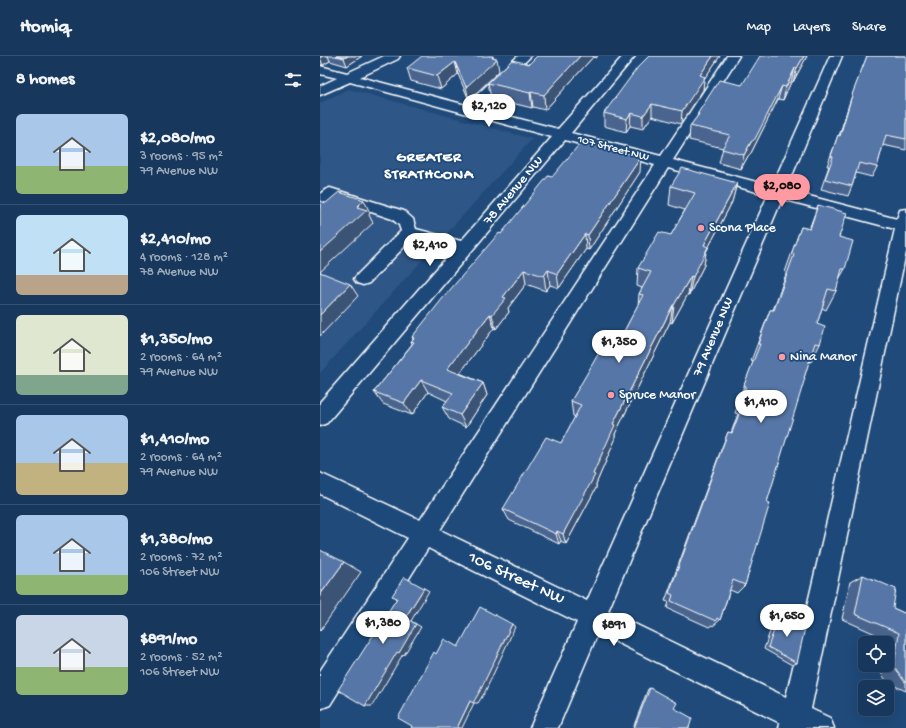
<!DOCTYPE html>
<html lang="en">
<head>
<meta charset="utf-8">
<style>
	body { margin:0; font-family:"Gochi Hand",sans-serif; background:#244365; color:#f1f3f6; height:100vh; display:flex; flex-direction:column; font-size:15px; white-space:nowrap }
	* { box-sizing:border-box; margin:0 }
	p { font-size:13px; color:#9eacbb }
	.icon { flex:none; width:22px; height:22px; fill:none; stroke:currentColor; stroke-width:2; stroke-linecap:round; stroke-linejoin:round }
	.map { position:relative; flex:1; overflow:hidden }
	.details { display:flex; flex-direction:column; background:#17385c; width:320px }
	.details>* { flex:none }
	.tools { position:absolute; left:538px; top:580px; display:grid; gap:8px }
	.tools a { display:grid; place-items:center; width:36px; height:36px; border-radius:6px; background:#17385c; box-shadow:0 4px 16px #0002,0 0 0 1px #365272; font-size:20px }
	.price { position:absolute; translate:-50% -34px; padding:0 9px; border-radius:14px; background:#fff; color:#222; font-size:13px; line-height:26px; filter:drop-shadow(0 1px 2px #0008) }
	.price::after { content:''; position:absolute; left:50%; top:24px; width:12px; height:9px; margin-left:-6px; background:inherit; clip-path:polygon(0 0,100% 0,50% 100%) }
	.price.current { background:#ff9aa2; color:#111 }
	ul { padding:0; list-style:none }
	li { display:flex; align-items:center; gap:12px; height:100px; padding:0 16px }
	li+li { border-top:1px solid #365272 }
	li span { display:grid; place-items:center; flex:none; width:112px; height:80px; border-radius:6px; color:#555 }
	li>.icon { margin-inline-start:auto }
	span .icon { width:48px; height:48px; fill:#fffc; stroke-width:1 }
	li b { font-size:17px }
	h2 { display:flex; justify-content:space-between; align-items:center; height:48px; padding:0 16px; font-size:17px }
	header { display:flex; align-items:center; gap:24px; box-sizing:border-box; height:56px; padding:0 20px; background:#17385c; border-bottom:1px solid #365272 }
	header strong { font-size:19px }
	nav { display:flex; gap:22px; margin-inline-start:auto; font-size:14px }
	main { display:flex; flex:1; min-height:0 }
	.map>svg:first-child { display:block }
	.built { fill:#2f5787 }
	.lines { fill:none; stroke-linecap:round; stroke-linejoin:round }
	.minor-casing { stroke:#fff; stroke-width:3 }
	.minor { fill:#1f4a7a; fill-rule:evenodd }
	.wall { fill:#48658f; stroke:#fff }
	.shaded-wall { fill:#3b5374; stroke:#fff }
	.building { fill:#5476a6; stroke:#fff }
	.poi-dot { fill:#ff9aa2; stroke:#1f4a7a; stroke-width:1.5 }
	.labels { text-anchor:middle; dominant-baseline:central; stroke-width:3.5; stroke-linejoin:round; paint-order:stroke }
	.far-street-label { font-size:12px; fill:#fff; stroke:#1f4a7a }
	.street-label { font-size:14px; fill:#fff; stroke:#1f4a7a }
	.poi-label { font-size:14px; fill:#fff; stroke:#1f4a7a; text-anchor:start }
	.far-district-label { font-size:15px; font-weight:bold; letter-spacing:1px; fill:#fff; stroke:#1f4a7a }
	.near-street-label { font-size:17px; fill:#fff; stroke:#1f4a7a }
</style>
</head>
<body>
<header>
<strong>Homiq</strong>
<nav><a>Map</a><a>Layers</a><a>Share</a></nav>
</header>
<main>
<section class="details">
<h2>8 homes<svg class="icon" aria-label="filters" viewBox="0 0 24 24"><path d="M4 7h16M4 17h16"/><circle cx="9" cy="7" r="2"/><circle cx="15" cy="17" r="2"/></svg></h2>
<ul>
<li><span style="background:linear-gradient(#a9c7e8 65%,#8fb573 0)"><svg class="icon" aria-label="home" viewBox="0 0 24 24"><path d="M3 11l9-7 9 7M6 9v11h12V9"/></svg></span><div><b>$2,080/mo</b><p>3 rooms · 95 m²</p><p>79 Avenue NW</p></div></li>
<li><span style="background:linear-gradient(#bfe0f5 75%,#b9a48a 0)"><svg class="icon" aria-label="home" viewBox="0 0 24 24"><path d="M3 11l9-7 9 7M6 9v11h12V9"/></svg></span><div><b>$2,410/mo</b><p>4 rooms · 128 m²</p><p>78 Avenue NW</p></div></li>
<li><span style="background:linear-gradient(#dfe7d0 75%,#7fa58c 0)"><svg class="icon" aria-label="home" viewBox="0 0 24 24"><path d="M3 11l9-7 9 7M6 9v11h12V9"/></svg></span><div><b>$1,350/mo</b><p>2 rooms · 64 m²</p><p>79 Avenue NW</p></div></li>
<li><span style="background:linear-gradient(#a9c7e8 60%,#c2b280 0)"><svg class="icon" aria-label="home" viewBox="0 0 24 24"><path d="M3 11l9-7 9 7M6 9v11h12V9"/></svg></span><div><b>$1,410/mo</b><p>2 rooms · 64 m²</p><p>79 Avenue NW</p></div></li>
<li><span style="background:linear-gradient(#a9c7e8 75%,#8fb573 0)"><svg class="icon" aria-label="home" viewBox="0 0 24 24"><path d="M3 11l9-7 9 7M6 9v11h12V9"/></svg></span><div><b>$1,380/mo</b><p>2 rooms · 72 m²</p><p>106 Street NW</p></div></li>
<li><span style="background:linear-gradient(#c9d6e8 65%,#8fb573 0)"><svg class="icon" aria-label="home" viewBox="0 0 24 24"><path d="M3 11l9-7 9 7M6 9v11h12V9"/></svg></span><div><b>$891/mo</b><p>2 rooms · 52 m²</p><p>106 Street NW</p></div></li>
</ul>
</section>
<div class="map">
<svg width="586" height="672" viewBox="0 0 586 672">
	<rect width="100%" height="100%" fill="#1f4a7a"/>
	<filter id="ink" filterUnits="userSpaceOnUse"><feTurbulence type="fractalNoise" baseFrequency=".025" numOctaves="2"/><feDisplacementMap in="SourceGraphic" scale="8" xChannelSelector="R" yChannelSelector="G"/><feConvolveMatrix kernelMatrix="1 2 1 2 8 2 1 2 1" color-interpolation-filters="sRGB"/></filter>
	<g filter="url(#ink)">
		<polygon class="built" points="29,33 212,83 0,317 0,47"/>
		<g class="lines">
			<defs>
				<path id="minor" d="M64,0H80L78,3L40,21L146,49L198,0H211L158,52L238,73L303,0H315L251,77L341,100L407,0H419L353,104L452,130L510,0H522L466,134L577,163L580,154L586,153V196L491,653L510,662L514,672H459L460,667L278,577L238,672H210L257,566L108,492L10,649L0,653V615L88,482L0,438V417L100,464L335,109L245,84L7,367L0,370V346L133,194L92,183L49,227L43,229L37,227L34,223L37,219L81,175L79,169L72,163L13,143L5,150L0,151V138L5,134L10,132L84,155L93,163L96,173L141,185L232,81L30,26L0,39V30L17,22L0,18V10L27,17ZM348,112L448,139L267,545L120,474ZM462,143L575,173L466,641L288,555Z"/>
			</defs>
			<use href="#minor" class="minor-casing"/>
			<use href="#minor" class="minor"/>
		</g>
		<g class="wall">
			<polygon points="0,0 42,0 27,10 10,5 3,9 0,9"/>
			<polygon points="171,0 149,44 138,18 121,33 91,25 87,12"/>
			<polygon points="217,0 278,0 276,2 273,1 225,54 213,51 212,52 171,42 168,27 209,8"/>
			<polygon points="329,0 400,0 384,23 383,34 361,68 332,60 323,73 310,70 306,76 284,70 284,57"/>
			<polygon points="487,0 473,26 471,26 463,44 458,43 431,97 428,100 421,113 399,107 403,92 369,84 370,70 377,61 378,57 422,29"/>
			<polygon points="547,0 586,0 586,94 563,89 557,111 552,121 536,117 532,130 528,140 501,133 509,110 507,110 518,79 519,80 530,45"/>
			<polygon points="320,116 269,194 266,193 239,232 230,229 226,235 206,228 188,252 189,256 176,273 174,272 140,317 163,327 167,339 146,371 129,363 122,351 127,345 108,336 92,359 63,348 54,336 92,288 91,285 93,283 92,281 181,178 232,121"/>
			<polygon points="417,127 412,146 386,196 384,209 369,239 368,238 352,267 350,266 295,378 295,384 276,428 276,432 246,488 241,485 239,488 189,464 183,453 241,387 255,361 253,360 251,345 289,284 299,285 318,249 319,238 322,232 317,230 318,212 351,179 365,154 349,149 351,130"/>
			<polygon points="498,149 519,181 525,213 518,225 516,235 506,254 502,252 497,268 500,288 491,306 489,305 447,446 425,529 417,537 410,534 400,564 393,570 392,569 389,571 347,552 349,546 345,545 402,391 408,376 411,377 418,358 415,357 419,346 418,346 433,306 431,305 450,254 453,254 466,218 465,216 481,171 489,173"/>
			<polygon points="543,519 573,552 586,558 586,635 568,627 558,613 559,609 567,609 567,587 563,587 564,582 522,563 530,526"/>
			<polygon points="460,558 477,607 472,609 444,593 455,561"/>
			<polygon points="330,632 354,652 369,672 313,672 328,633"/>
		</g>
		<g class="shaded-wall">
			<polygon points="3,0 8,0 10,5 3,9 0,2"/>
			<polygon points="28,0 42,0 27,10 24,2"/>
			<polygon points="173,0 174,6 177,3 179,15 149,44 146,31"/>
			<polygon points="260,0 273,0 273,1 225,54 224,39"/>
			<polygon points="393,0 400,0 384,23 383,34 361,68 362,55 380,19"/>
			<polygon points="484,0 487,0 473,26 477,12"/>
			<polygon points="135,6 138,18 121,33 117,20"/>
			<polygon points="475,12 471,26 463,44 466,31"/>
			<polygon points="462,30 458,43 431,97 428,100 421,113 424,99"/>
			<polygon points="211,36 213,51 212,52 210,37"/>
			<polygon points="332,48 332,60 323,73 323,60"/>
			<polygon points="311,57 310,70 306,76 307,63"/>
			<polygon points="321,101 320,116 269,194 268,179"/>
			<polygon points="417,127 412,146 386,196 384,209 369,239 373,221 384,189"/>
			<polygon points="44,144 50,157 49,159 53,167 0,216 0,196 37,151"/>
			<polygon points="265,178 266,193 239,232 237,218"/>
			<polygon points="204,214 206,228 188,252 189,256 176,273 172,259 183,241"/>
			<polygon points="228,214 230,229 226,235 224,220"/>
			<polygon points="371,220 368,238 352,267 354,249"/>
			<polygon points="30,228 38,240 0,280 0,259"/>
			<polygon points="353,249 350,266 295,378 295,384 276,428 276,432 246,488 243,478 273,418 293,368"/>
			<polygon points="170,258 174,272 134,325 127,313"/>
			<polygon points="101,324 108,336 92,359 84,347"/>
			<polygon points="163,327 167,339 146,371 140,359"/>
			<polygon points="237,475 241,485 239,488 236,478"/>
			<polygon points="24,506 41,516 0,575 0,539"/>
			<polygon points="104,532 109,535 91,565 101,571 84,599 83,598 52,650 45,650 85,562"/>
			<polygon points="192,568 195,571 165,636 158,647 154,647 142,672 137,672 150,645"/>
		</g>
		<g class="building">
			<polygon points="16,0 28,0 24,2"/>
			<polygon points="102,0 173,0 172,2 177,3 146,31 135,6 117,20 87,12"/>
			<polygon points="217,0 260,0 224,39 211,36 210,37 168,27 192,4 209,8"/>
			<polygon points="329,0 393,0 380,19 385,21 362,55 332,48 323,60 311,57 307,63 284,57 318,11"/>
			<polygon points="440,0 484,0 477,12 475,12 466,31 462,30 435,83 431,86 424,99 402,93 410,79 370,70 379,58 378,57 399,24 422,29"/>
			<polygon points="547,0 586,0 586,83 566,79 557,111 539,107 532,130 505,123 513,101 511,100 518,79 520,80 533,36"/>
			<polygon points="262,85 321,101 268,179 265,178 237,218 228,214 224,220 204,214 183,241 186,242 172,259 170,258 127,313 163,327 140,359 122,351 133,337 101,324 84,347 54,336 94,286 91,285 94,282 92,281 123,242 179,177 181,178 228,120 232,121"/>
			<polygon points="362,112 417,127 384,189 388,191 373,221 371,220 354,249 353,249 293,368 295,369 273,418 275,419 243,478 237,475 236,478 183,453 226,381 241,387 261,349 251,345 287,283 289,284 290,282 299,285 323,239 319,238 331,216 318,212 339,176 351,179 375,137 351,130"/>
			<polygon points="19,136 44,144 37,151 47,154 0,196 0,145 6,147"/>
			<polygon points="498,149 527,157 519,181 533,185 525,213 522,213 516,235 508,233 497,268 505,271 500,288 495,287 484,322 485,322 447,446 450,447 425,529 413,524 400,564 397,562 396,565 351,545 353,539 349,537 408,376 412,377 425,342 422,341 426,330 424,329 440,288 438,288 450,254 454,254 474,199 472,196 481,171 490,173"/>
			<polygon points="0,216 30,228 0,259"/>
			<polygon points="0,494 24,506 0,539"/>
			<polygon points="543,519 576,533 573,552 586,558 586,626 584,625 574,610 579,577 535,558"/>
			<polygon points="84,521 104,532 85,562 96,568 79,597 77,596 45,650 18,634 77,542 72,540"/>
			<polygon points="160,551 192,568 160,635 153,647 150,645 137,672 91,672 92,670 78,662 114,596 116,598 124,583 138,591"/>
			<polygon points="460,558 485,572 477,607 448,591"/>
			<polygon points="330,632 357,647 354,652 372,662 369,672 314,672"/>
		</g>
	</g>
	<g class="poi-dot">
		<circle cx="381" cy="172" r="4"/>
		<circle cx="462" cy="301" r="4"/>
		<circle cx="291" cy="339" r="4"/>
	</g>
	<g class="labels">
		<g class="far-street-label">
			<text transform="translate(293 93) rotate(15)">107 Street NW</text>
		</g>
		<g class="street-label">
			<text transform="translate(194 135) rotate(-50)">78 Avenue NW</text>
			<text transform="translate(394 281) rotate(-67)">79 Avenue NW</text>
		</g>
		<g class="poi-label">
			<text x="389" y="172">Scona Place</text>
			<text x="470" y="301">Nina Manor</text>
			<text x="299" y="339">Spruce Manor</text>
		</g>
		<g class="far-district-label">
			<text x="109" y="102">GREATER<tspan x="109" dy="17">STRATHCONA</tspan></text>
		</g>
		<g class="near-street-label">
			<text transform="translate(196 523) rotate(25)">106 Street NW</text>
		</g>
	</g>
</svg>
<div class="tools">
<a><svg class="icon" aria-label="locate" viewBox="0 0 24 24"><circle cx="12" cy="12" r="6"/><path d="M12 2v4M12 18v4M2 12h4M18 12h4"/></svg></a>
<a><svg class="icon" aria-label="layers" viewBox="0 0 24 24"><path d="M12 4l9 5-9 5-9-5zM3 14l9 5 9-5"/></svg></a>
</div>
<b class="price" style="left:169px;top:72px">$2,120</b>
<b class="price current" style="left:462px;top:152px">$2,080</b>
<b class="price" style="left:110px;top:211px">$2,410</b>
<b class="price" style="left:299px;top:308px">$1,350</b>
<b class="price" style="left:441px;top:368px">$1,410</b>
<b class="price" style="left:467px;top:582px">$1,650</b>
<b class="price" style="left:63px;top:589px">$1,380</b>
<b class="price" style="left:294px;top:591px">$891</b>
</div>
</main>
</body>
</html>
